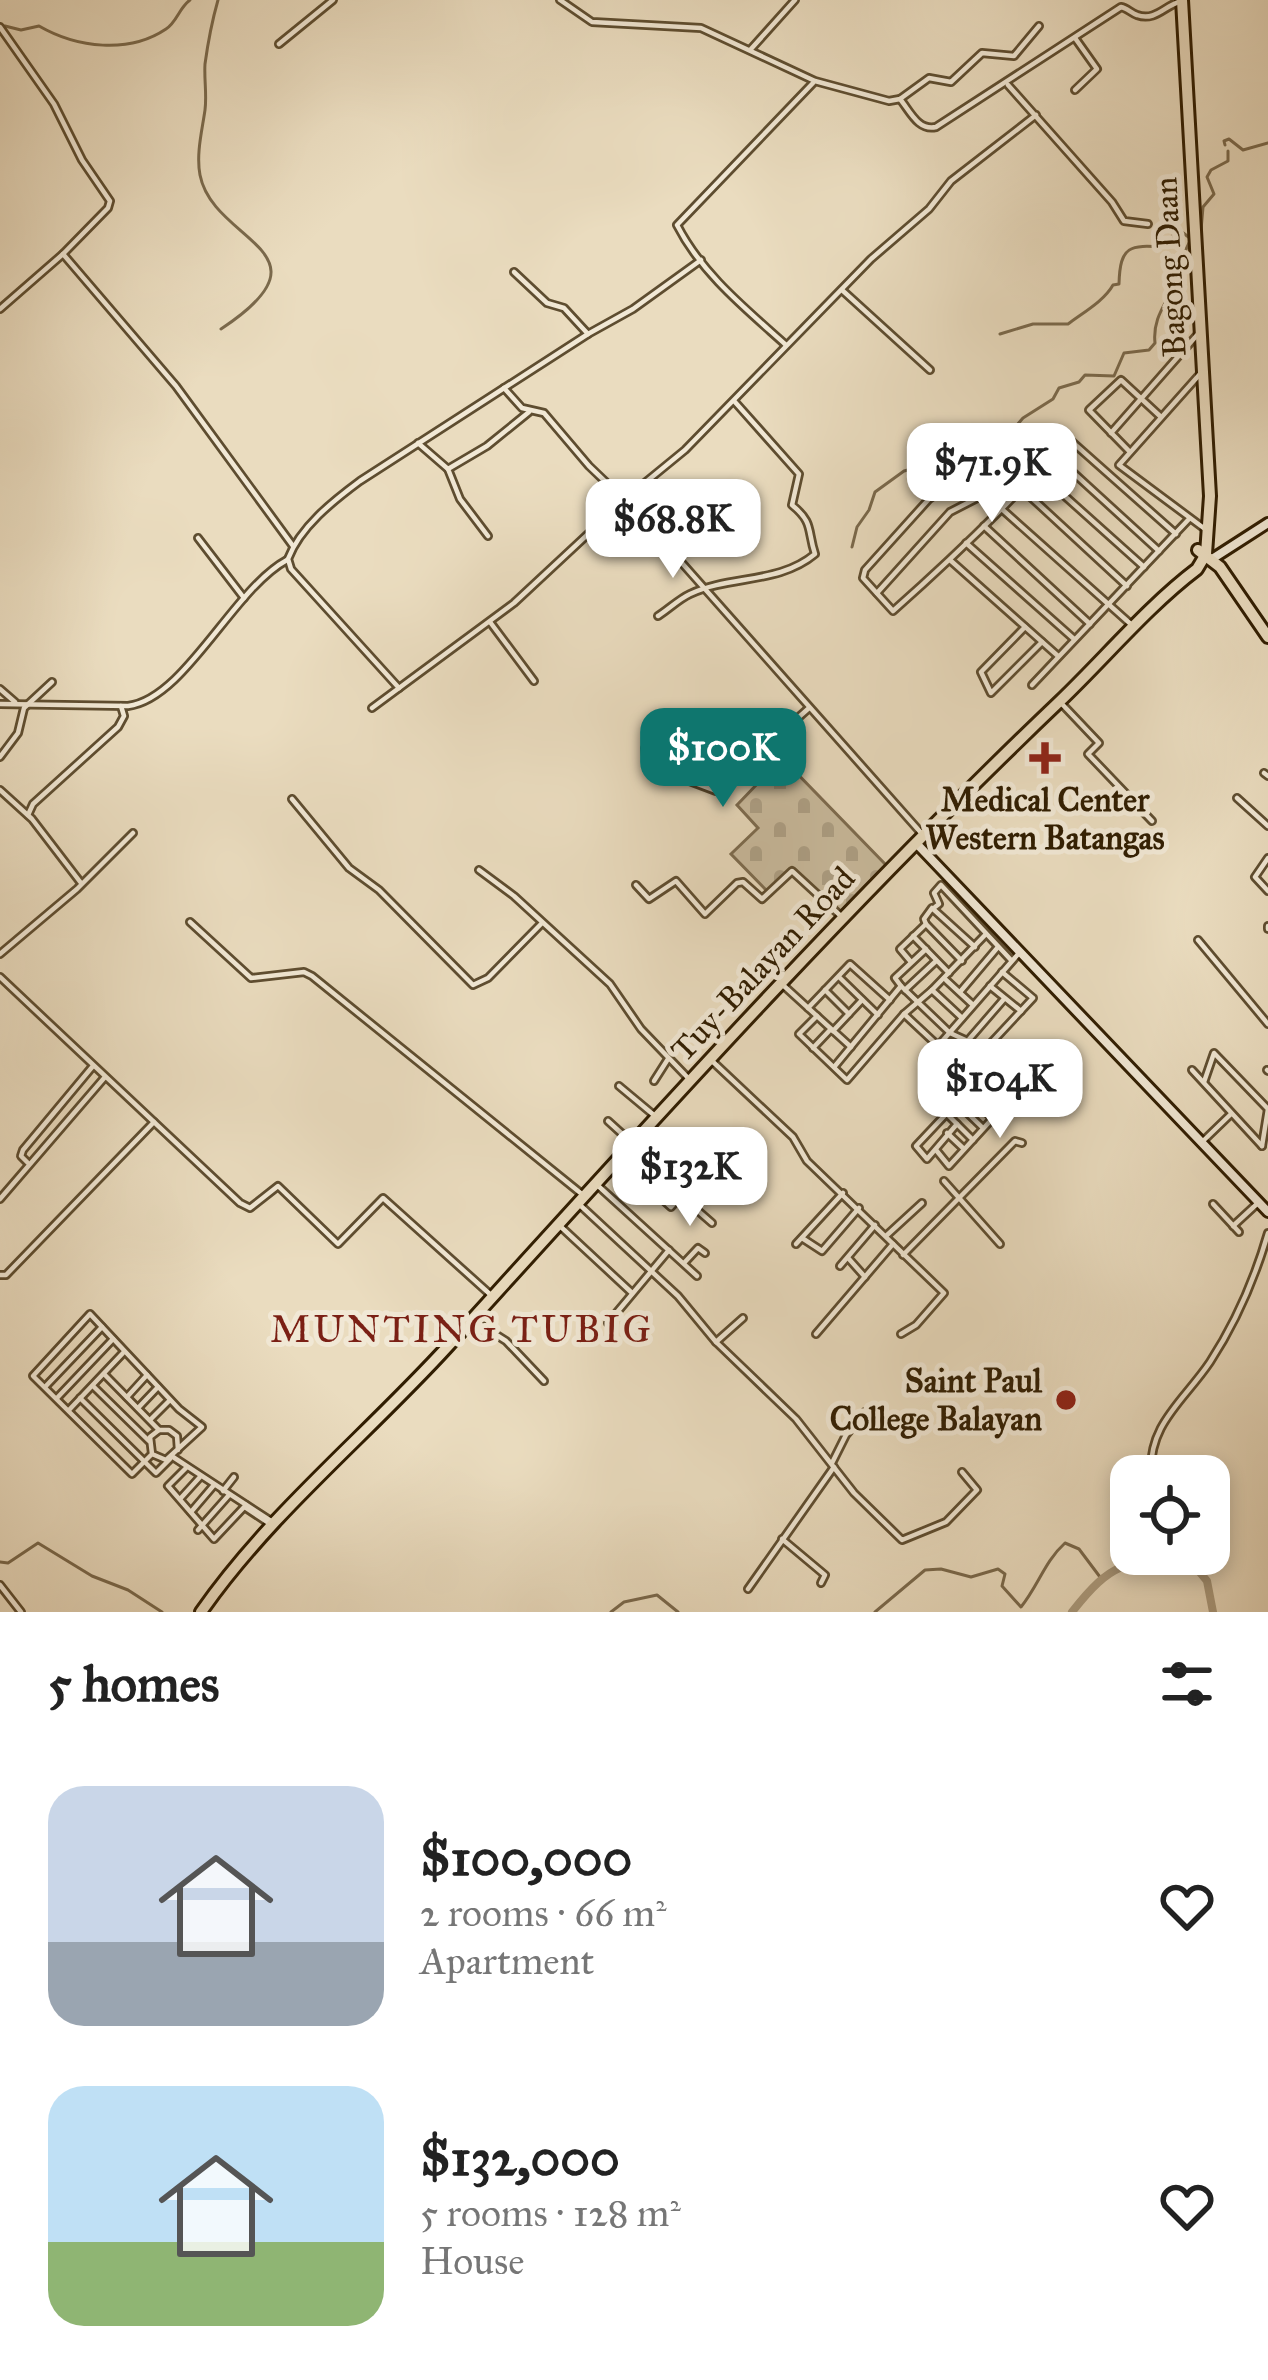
<!DOCTYPE html>
<html lang="en">
<head>
<meta charset="utf-8">
<style>
	body { margin:0; font-family:"IM FELL Great Primer",serif; background:#f2f2f2; color:#222; height:100vh; display:flex; flex-direction:column; font-size:45px; white-space:nowrap }
	* { box-sizing:border-box; margin:0 }
	p { font-size:39px; color:#767676 }
	.icon { flex:none; width:66px; height:66px; fill:none; stroke:currentColor; stroke-width:2; stroke-linecap:round; stroke-linejoin:round }
	.map { position:relative; height:1612px; overflow:hidden }
	.side { display:flex; flex-direction:column; background:#fff; flex:1 }
	.side>* { flex:none }
	.fabs { position:absolute; left:1110px; top:1455px; display:grid; gap:24px }
	.fabs a { display:grid; place-items:center; width:120px; height:120px; border-radius:24px; background:#fff; box-shadow:0 6px 18px #0003; font-size:60px }
	.price { position:absolute; translate:-50% -102px; padding:0 27px; border-radius:24px; background:#fff; color:#222; font-size:39px; line-height:78px; filter:drop-shadow(0 3px 6px #0008) }
	.price::after { content:''; position:absolute; left:50%; top:72px; width:36px; height:27px; margin-left:-18px; background:inherit; clip-path:polygon(0 0,100% 0,50% 100%) }
	.price.current { background:#0f766e; color:#fff }
	ul { padding:0; list-style:none }
	li { display:flex; align-items:center; gap:36px; height:300px; padding:0 48px }
	li span { display:grid; place-items:center; flex:none; width:336px; height:240px; border-radius:36px; color:#555 }
	li>.icon { margin-inline-start:auto }
	span .icon { width:144px; height:144px; fill:#fffc; stroke-width:1 }
	li b { font-size:51px }
	h2 { display:flex; justify-content:space-between; align-items:center; height:144px; padding:0 48px; font-size:51px }
	.map>svg:first-child { display:block }
	.cemetery { fill:url(#cemetery-stones); stroke:#7d6c50; stroke-width:3 }
	.lines { fill:none; stroke-linecap:round; stroke-linejoin:round }
	.stream { stroke:#7a694c; stroke-width:3 }
	.river { stroke:#ab9b7e; stroke-width:8 }
	.street-casing { stroke:#5e4d30; stroke-width:10 }
	.secondary-casing { stroke:#301d01; stroke-width:14 }
	.primary-casing { stroke:#301d01; stroke-width:16 }
	.street { stroke:#f1e8d5; stroke-width:4.5 }
	.secondary { stroke:#f1e8d5; stroke-width:8 }
	.primary { stroke:#eadcbf; stroke-width:10 }
	.poi-dot { fill:#8f2418; stroke:#f1e8d5; stroke-width:4.5 }
	.labels { text-anchor:middle; dominant-baseline:central; stroke-width:10; stroke-linejoin:round; paint-order:stroke }
	.street-label { font-size:33px; fill:#301d01; stroke:#f1e8d5 }
	.poi-label { font-size:33px; font-weight:bold; fill:#301d01; stroke:#f1e8d5 }
	.quarter-label { font-size:39px; letter-spacing:3px; fill:#7a1f14; stroke:#f1e8d5 }
</style>
</head>
<body>
<div class="map">
<svg width="1268" height="1612" viewBox="0 0 1268 1612">
	<defs>
		<pattern id="cemetery-stones" width="16" height="16" patternUnits="userSpaceOnUse" patternTransform="scale(3)"><rect width="16" height="16" fill="#cabc9f"/><path d="M2 7V4a2 2 0 0 1 4 0v3zM10 15v-3a2 2 0 0 1 4 0v3z" fill="#aea187"/></pattern>
	</defs>
	<rect width="100%" height="100%" fill="#eadcbf"/>
	<filter id="stains"><feTurbulence type="fractalNoise" baseFrequency=".00167" numOctaves="4"/><feColorMatrix values="0 0 0 0 .2 0 0 0 0 .09 0 0 0 0 .02 0 0 0 .5 -.17"/></filter>
	<radialGradient id="worn" r=".72"><stop offset=".6" stop-color="#630" stop-opacity="0"/><stop offset="1" stop-color="#630" stop-opacity=".3"/></radialGradient>
	<polygon class="cemetery" points="782,758 886,865 837,915 792,873 771,895 731,854 758,828 737,805"/>
	<g class="lines">
		<g class="stream">
			<path d="M218,0C212,21 208,42 205,64C204,79 207,95 205,110C202,131 196,154 200,175C213,243 339,251 221,329"/>
			<path d="M5,26L21,30L39,26C77,48 129,54 166,29C177,22 179,8 190,0"/>
			<polyline points="1225,145 1224,141 1229,139 1243,150 1268,143"/>
			<polyline points="1201,230 1203,207 1214,194 1207,177 1211,170 1228,161 1228,151"/>
			<path d="M1000,334L1033,324H1068C1084,312 1104,301 1113,285L1119,284C1120,245 1130,245 1164,247L1174,234L1182,232L1191,239"/>
			<path d="M852,547L857,527L869,510L875,492L904,471L999,446L1023,418L1053,399L1059,388L1079,382L1085,375L1114,376L1124,353L1149,350L1155,343C1152,316 1169,301 1177,278C1181,263 1183,254 1190,241"/>
			<polyline points="0,1562 8,1563 38,1543 92,1576 128,1590 162,1612"/>
			<polyline points="611,1612 624,1602 657,1595 678,1612"/>
			<path d="M875,1612L925,1570L941,1569L971,1577L998,1569L1005,1574L1002,1586L1021,1607C1038,1586 1045,1561 1065,1543L1079,1549L1100,1577"/>
		</g>
		<path class="river" d="M1072,1612C1112,1561 1126,1561 1188,1558L1207,1581L1213,1612"/>
		<defs>
			<g id="street">
				<polyline points="560,0 592,22 701,28 815,81 889,101 900,99 929,78 951,82 982,53 1014,56 1039,26"/>
				<polyline points="0,27 54,104 82,160 110,201 108,208 63,254 0,309"/>
				<polyline points="1075,38 1097,69 1075,90"/>
				<polyline points="279,44 333,0"/>
				<polyline points="751,49 795,0"/>
				<polyline points="1008,85 1112,202 1124,221 1148,224"/>
				<path d="M900,99C910,111 918,131 936,127L1121,7C1127,8 1131,13 1137,15C1156,22 1166,4 1182,1"/>
				<polyline points="63,254 176,386 293,546"/>
				<polyline points="514,272 547,303 564,308 588,334"/>
				<polyline points="842,290 930,370"/>
				<path d="M786,345C746,309 702,274 677,225L813,83"/>
				<polyline points="1200,374 1119,465 1205,529"/>
				<polyline points="504,388 522,408 544,413 589,466 635,510 923,835"/>
				<polyline points="1111,433 1198,334"/>
				<polyline points="418,443 448,469"/>
				<polyline points="1129,451 1089,410 1121,380 1161,417"/>
				<polyline points="1054,455 1159,551"/>
				<polyline points="1038,472 1144,567"/>
				<polyline points="984,526 1090,624"/>
				<polyline points="488,536 460,499 448,469 487,446 529,412"/>
				<polyline points="198,538 244,598"/>
				<polyline points="966,543 1074,639"/>
				<polyline points="950,560 1058,656"/>
				<path d="M1127,586L1022,489C991,462 960,476 929,499L865,570L863,578L893,611C954,557 1011,502 1066,441L1070,440L1176,534"/>
				<polyline points="877,593 950,512 985,494 1134,627"/>
				<path d="M658,616C669,609 679,599 690,594C731,575 779,584 815,554C807,530 814,523 792,505L799,474L735,402"/>
				<polyline points="490,622 534,681"/>
				<polyline points="1025,627 981,672 991,693 1042,642"/>
				<polyline points="1032,685 1189,519"/>
				<path d="M399,688L291,569L288,559C300,527 333,501 360,481L588,334L633,309L701,260"/>
				<polyline points="0,689 15,702"/>
				<path d="M0,704L128,706C185,699 233,589 287,560"/>
				<polyline points="1062,704 1099,743 1088,754 1152,821"/>
				<polyline points="372,708 514,603 630,495 685,450 871,259 929,209 951,181 1036,115"/>
				<polyline points="645,748 647,765 716,791 809,708"/>
				<polyline points="0,757 18,733 24,708 52,682"/>
				<polyline points="1264,773 1268,776"/>
				<polyline points="0,790 32,819 81,883"/>
				<polyline points="1237,798 1268,826"/>
				<polyline points="292,799 349,868 379,890 473,985 488,978 542,923"/>
				<polyline points="28,815 33,804 118,727 124,716 121,706"/>
				<polyline points="1268,858 1255,877 1268,891"/>
				<polyline points="479,870 514,896 610,984 641,1029 690,1080"/>
				<polyline points="636,885 649,899 676,881 705,914 737,883 743,882 762,899 792,871 843,918"/>
				<polyline points="935,907 939,904 934,893 941,885 1011,960"/>
				<polyline points="190,922 251,978 304,972 312,976 583,1195"/>
				<polyline points="1268,926 1268,929"/>
				<polyline points="913,936 949,973"/>
				<polyline points="1198,940 1268,1024"/>
				<polyline points="0,954 77,889 133,833"/>
				<polyline points="962,961 926,924 924,919 932,908 975,947"/>
				<polyline points="911,962 900,949 926,924"/>
				<polyline points="0,977 240,1203 250,1208 278,1186 338,1244 383,1198 492,1296"/>
				<polyline points="839,977 878,1015"/>
				<polyline points="946,980 973,1005"/>
				<polyline points="784,986 851,1047"/>
				<polyline points="901,986 895,978 926,949"/>
				<polyline points="990,986 1021,1011"/>
				<polyline points="825,990 849,1014"/>
				<polyline points="905,990 936,961"/>
				<polyline points="932,990 962,1018"/>
				<polyline points="960,992 998,947"/>
				<polyline points="808,1008 850,964 890,1000"/>
				<polyline points="904,1014 965,1071 1033,998 1002,972"/>
				<polyline points="817,1016 799,1034 847,1080 904,1014 932,990 986,934"/>
				<polyline points="833,1031 862,1000"/>
				<polyline points="938,1046 1020,952"/>
				<polyline points="813,1048 830,1030"/>
				<polyline points="952,1059 1004,999"/>
				<polyline points="711,1060 793,1137 807,1161 944,1293 916,1325 901,1334"/>
				<polyline points="835,1066 901,986 950,1033 985,1049 1024,1089"/>
				<polyline points="1192,1070 1262,1146"/>
				<polyline points="1267,1070 1268,1071"/>
				<polyline points="988,1073 1013,1099"/>
				<polyline points="1010,1073 1024,1058"/>
				<polyline points="654,1081 668,1059"/>
				<polyline points="1204,1082 1214,1053 1268,1109 1262,1146"/>
				<polyline points="978,1084 1003,1110"/>
				<polyline points="619,1086 655,1116"/>
				<polyline points="968,1094 994,1120"/>
				<polyline points="957,1103 983,1128"/>
				<polyline points="947,1114 973,1140"/>
				<polyline points="608,1121 630,1141"/>
				<polyline points="957,1124 927,1159 916,1146 1011,1045"/>
				<polyline points="947,1133 964,1149"/>
				<polyline points="645,1136 662,1152 640,1179 671,1207 681,1196 712,1223"/>
				<polyline points="1202,1142 1231,1114"/>
				<polyline points="936,1150 949,1166 1035,1072"/>
				<polyline points="28,1163 21,1156 23,1150 93,1066"/>
				<polyline points="944,1181 1000,1244"/>
				<polyline points="595,1183 697,1276"/>
				<polyline points="0,1199 105,1077"/>
				<polyline points="1213,1204 1239,1232"/>
				<polyline points="581,1206 678,1296 716,1342 796,1419 854,1493 902,1540 946,1522 977,1490 962,1472"/>
				<polyline points="560,1226 631,1292"/>
				<polyline points="1233,1226 1259,1202"/>
				<polyline points="886,1236 922,1203"/>
				<polyline points="802,1238 822,1251 859,1208"/>
				<polyline points="796,1244 843,1193"/>
				<polyline points="903,1255 1015,1141 1022,1143"/>
				<polyline points="849,1259 865,1277"/>
				<polyline points="684,1263 698,1248 705,1253"/>
				<polyline points="840,1266 875,1225"/>
				<polyline points="0,1275 6,1275 154,1122"/>
				<polyline points="476,1322 506,1341 544,1381"/>
				<polyline points="608,1323 669,1250"/>
				<polyline points="816,1334 893,1244"/>
				<polyline points="716,1342 743,1318"/>
				<polyline points="104,1374 159,1430"/>
				<polyline points="93,1386 149,1441"/>
				<polyline points="45,1387 102,1327"/>
				<polyline points="127,1397 147,1375"/>
				<polyline points="57,1398 113,1339"/>
				<polyline points="80,1398 156,1473 170,1459"/>
				<polyline points="138,1408 158,1387"/>
				<polyline points="69,1410 123,1353"/>
				<polyline points="150,1420 170,1400"/>
				<polyline points="152,1454 132,1474 33,1376 90,1314 179,1409 202,1427 166,1460 152,1454 150,1437 159,1430 169,1430 177,1436 178,1450"/>
				<polyline points="173,1457 274,1523"/>
				<polyline points="832,1463 846,1435 865,1412"/>
				<polyline points="187,1467 168,1486 214,1539 246,1505"/>
				<path d="M1151,1476C1148,1424 1183,1402 1210,1362C1236,1322 1255,1278 1268,1233"/>
				<polyline points="223,1491 234,1477"/>
				<polyline points="180,1499 200,1477"/>
				<polyline points="246,1508 267,1522"/>
				<polyline points="191,1512 214,1485"/>
				<polyline points="198,1530 229,1495"/>
				<polyline points="782,1539 825,1575 821,1583"/>
				<polyline points="0,1585 21,1612"/>
				<polyline points="748,1589 834,1467"/>
			</g>
			<g id="secondary">
				<polyline points="1212,559 1268,523"/>
				<polyline points="916,843 1268,1212"/>
			</g>
			<g id="primary">
				<polyline points="1182,0 1210,496 1206,554"/>
				<polyline points="1198,550 1220,567 1268,637"/>
				<path d="M201,1612C270,1513 367,1435 448,1346C647,1127 845,906 1060,701C1104,659 1148,606 1197,569L1206,554"/>
			</g>
		</defs>
		<use href="#street" class="street-casing"/>
		<use href="#secondary" class="secondary-casing"/>
		<use href="#primary" class="primary-casing"/>
		<use href="#street" class="street"/>
		<use href="#secondary" class="secondary"/>
		<use href="#primary" class="primary"/>
	</g>
	<g class="poi-dot">
		<path d="M1039 740h12v12h12v12h-12v12h-12v-12h-12v-12h12z"/>
		<circle cx="1066" cy="1400" r="12"/>
	</g>
	<g class="labels">
		<g class="street-label">
			<text transform="translate(1170 267) rotate(-93)">Bagong Daan</text>
			<text transform="translate(763 964) rotate(-47)">Tuy-Balayan Road</text>
		</g>
		<g class="poi-label">
			<text x="1045" y="800">Medical Center<tspan x="1045" dy="38">Western Batangas</tspan></text>
			<text x="1042" y="1381" text-anchor="end">Saint Paul<tspan x="1042" dy="38">College Balayan</tspan></text>
		</g>
		<g class="quarter-label">
			<text x="462" y="1329">MUNTING TUBIG</text>
		</g>
	</g>
	<rect width="100%" height="100%" filter="url(#stains)"/>
	<rect width="100%" height="100%" fill="url(#worn)"/>
</svg>
<div class="fabs">
<a><svg class="icon" aria-label="locate" viewBox="0 0 24 24"><circle cx="12" cy="12" r="6"/><path d="M12 2v4M12 18v4M2 12h4M18 12h4"/></svg></a>
</div>
<b class="price" style="left:992px;top:525px">$71.9K</b>
<b class="price" style="left:673px;top:581px">$68.8K</b>
<b class="price current" style="left:723px;top:810px">$100K</b>
<b class="price" style="left:1000px;top:1141px">$104K</b>
<b class="price" style="left:690px;top:1229px">$132K</b>
</div>
<section class="side">
<h2>5 homes<svg class="icon" aria-label="filters" viewBox="0 0 24 24"><path d="M4 7h16M4 17h16"/><circle cx="9" cy="7" r="2"/><circle cx="15" cy="17" r="2"/></svg></h2>
<ul>
<li><span style="background:linear-gradient(#c9d6e8 65%,#9aa5b1 0)"><svg class="icon" aria-label="home" viewBox="0 0 24 24"><path d="M3 11l9-7 9 7M6 9v11h12V9"/></svg></span><div><b>$100,000</b><p>2 rooms · 66 m²</p><p>Apartment</p></div><svg class="icon" aria-label="heart" viewBox="0 0 24 24"><path d="M12 20l-8-8c-3-5 5-10 8-4 3-6 11-1 8 4z"/></svg></li>
<li><span style="background:linear-gradient(#bfe0f5 65%,#8fb573 0)"><svg class="icon" aria-label="home" viewBox="0 0 24 24"><path d="M3 11l9-7 9 7M6 9v11h12V9"/></svg></span><div><b>$132,000</b><p>5 rooms · 128 m²</p><p>House</p></div><svg class="icon" aria-label="heart" viewBox="0 0 24 24"><path d="M12 20l-8-8c-3-5 5-10 8-4 3-6 11-1 8 4z"/></svg></li>
</ul>
</section>
</body>
</html>
